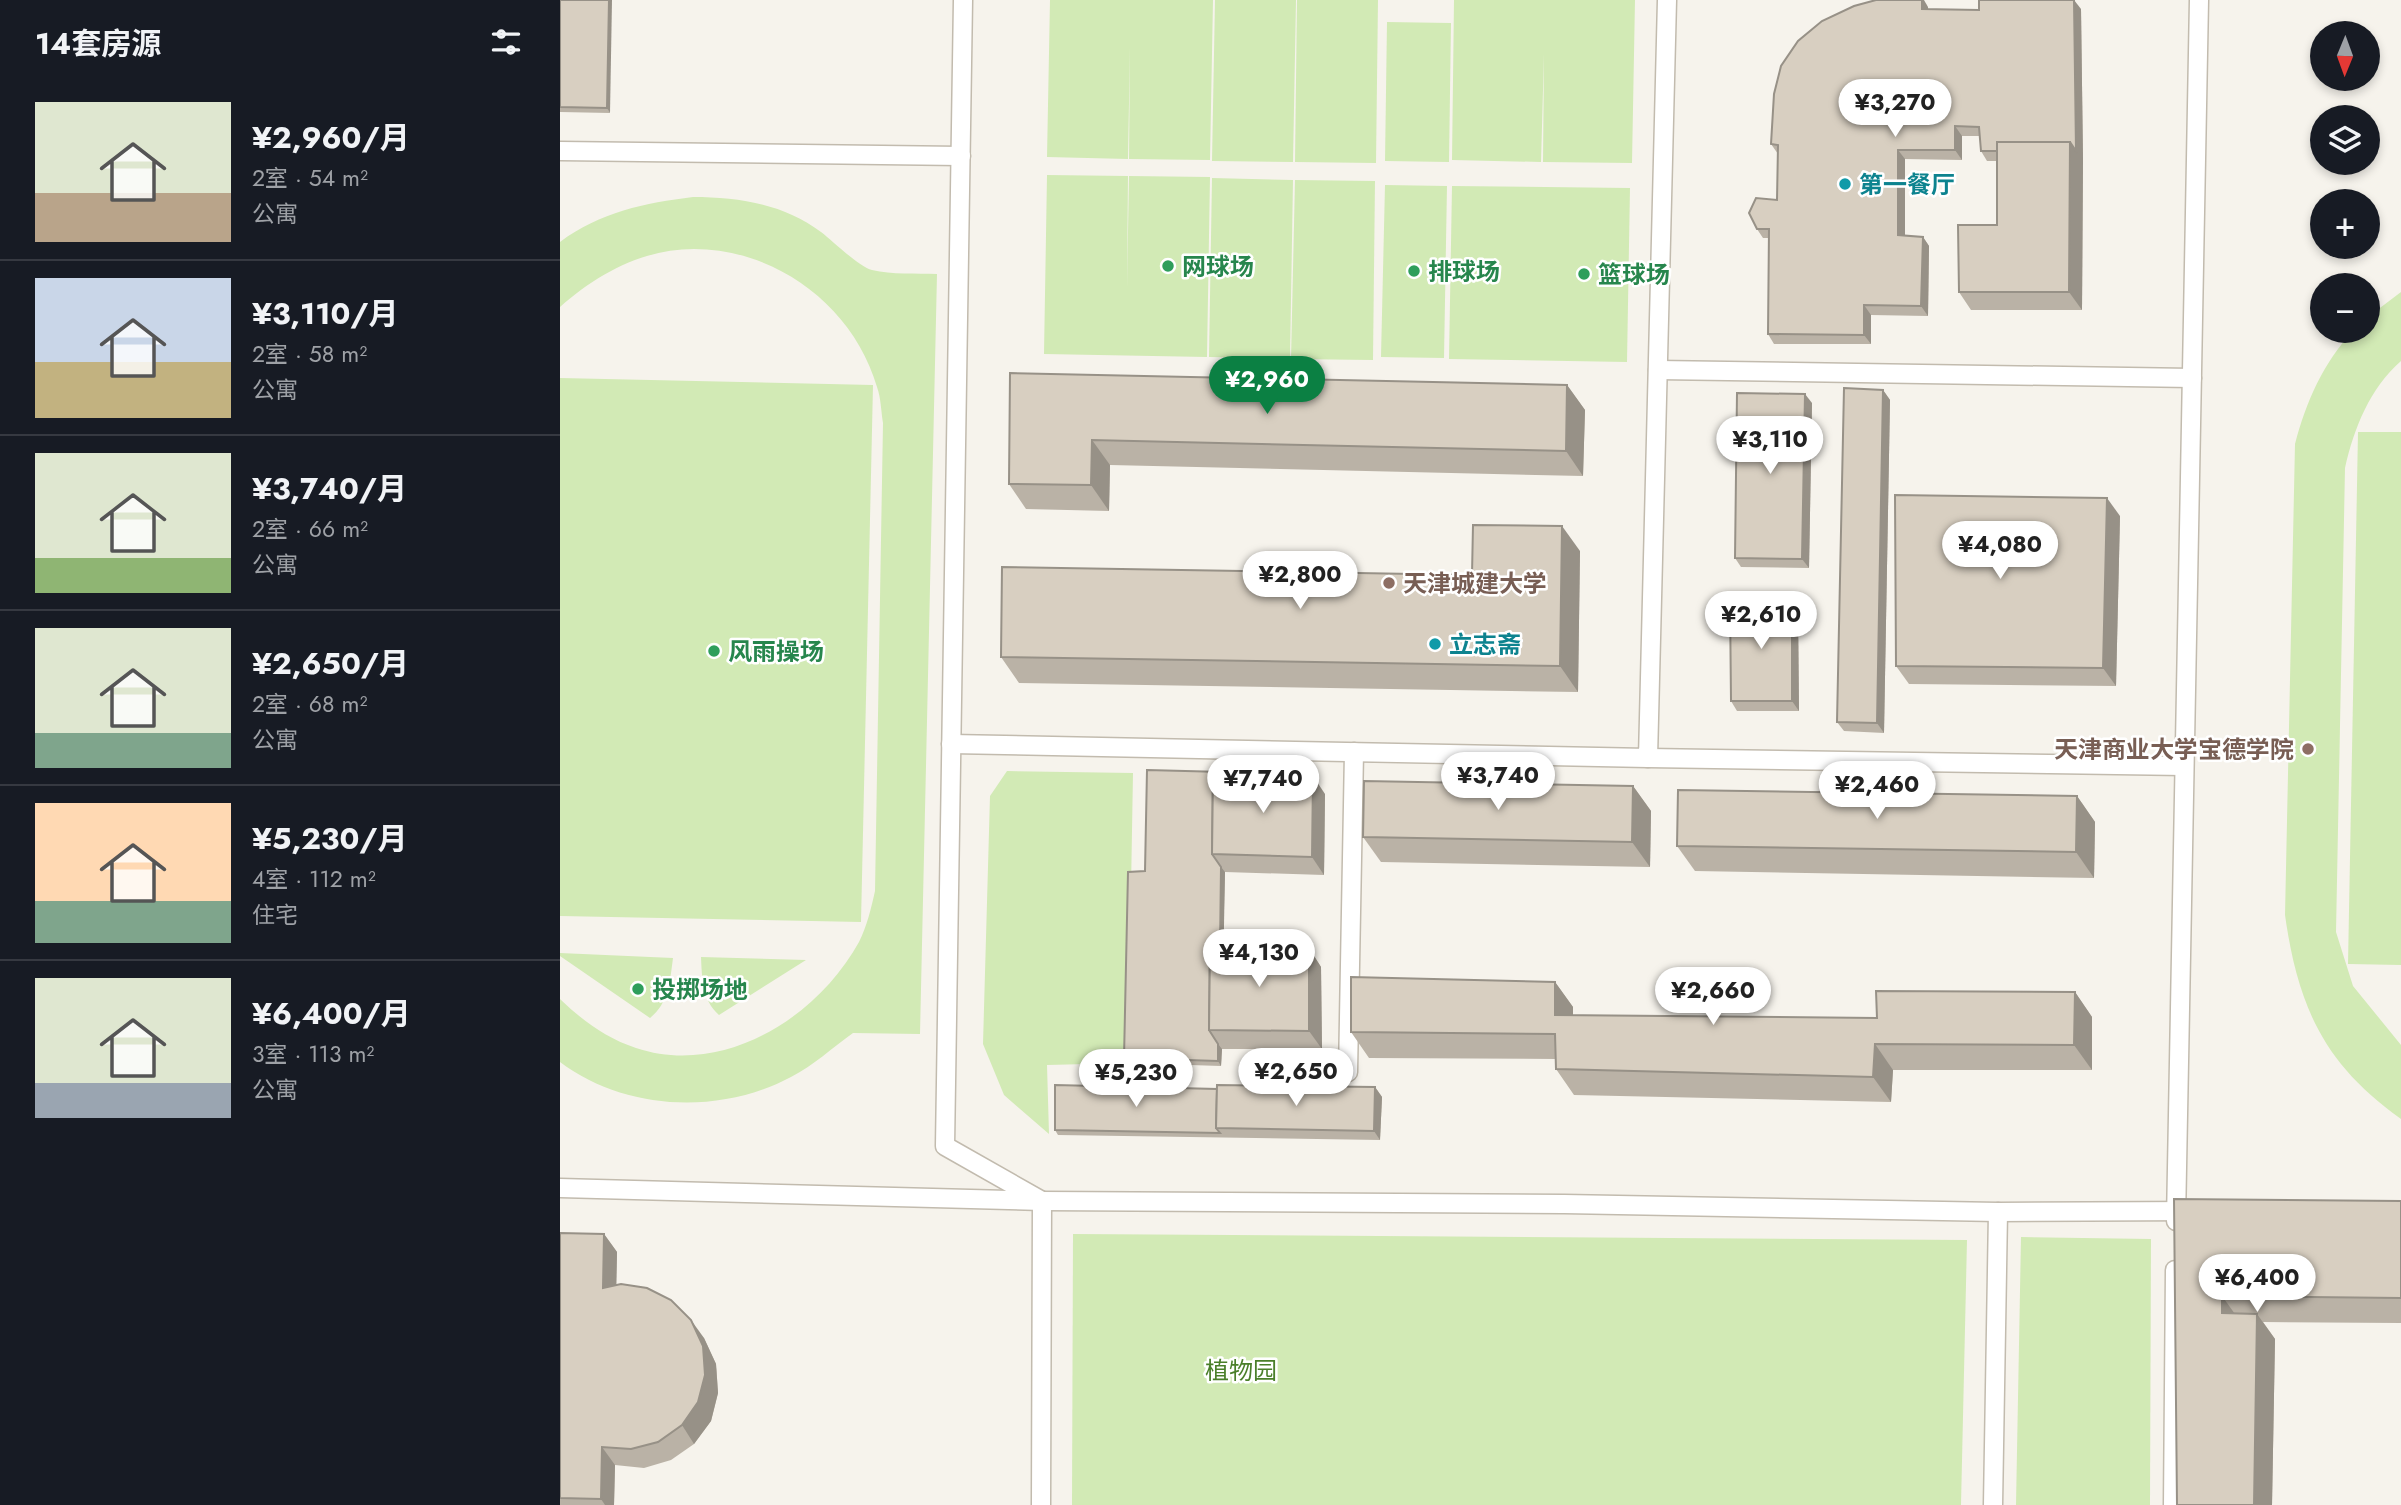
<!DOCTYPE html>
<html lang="zh">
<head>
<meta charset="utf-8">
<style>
	body { margin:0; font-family:Jost,"Noto Sans SC",sans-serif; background:#242831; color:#f1f3f6; height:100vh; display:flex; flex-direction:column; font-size:26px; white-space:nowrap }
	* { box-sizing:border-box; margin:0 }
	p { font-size:23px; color:#9ea1a6 }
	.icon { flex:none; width:38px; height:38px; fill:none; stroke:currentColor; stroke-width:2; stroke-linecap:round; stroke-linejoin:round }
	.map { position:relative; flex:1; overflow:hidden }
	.side { display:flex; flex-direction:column; background:#171b24; width:560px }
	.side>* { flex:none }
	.needle { width:46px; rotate:181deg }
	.buttons { position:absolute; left:1750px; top:21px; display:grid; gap:14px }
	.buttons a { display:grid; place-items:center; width:70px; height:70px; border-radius:50%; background:#171b24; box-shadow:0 4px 10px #0003; font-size:35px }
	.price { position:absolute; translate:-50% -60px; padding:0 16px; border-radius:24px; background:#fff; color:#222; font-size:23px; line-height:46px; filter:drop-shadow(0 2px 4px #0008) }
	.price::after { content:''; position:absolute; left:50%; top:42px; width:21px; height:16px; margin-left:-10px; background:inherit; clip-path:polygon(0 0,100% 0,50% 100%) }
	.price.active { background:#0b8043; color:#fff }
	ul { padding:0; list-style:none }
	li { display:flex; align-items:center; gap:21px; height:175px; padding:0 35px }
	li+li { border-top:2px solid #363941 }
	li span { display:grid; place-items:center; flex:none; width:196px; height:140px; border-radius:0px; color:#555 }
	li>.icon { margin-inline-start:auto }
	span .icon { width:84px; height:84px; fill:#fffc; stroke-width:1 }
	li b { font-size:30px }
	h2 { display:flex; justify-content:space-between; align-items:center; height:84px; padding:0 35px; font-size:30px }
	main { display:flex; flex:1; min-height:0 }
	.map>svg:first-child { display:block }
	.green { fill:#d2eab5 }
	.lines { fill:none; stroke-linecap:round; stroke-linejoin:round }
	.service-casing { stroke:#c2bbae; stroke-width:21 }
	.service { stroke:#fff; stroke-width:18 }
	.wall { fill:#bab2a6 }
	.shaded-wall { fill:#979187 }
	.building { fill:#d8cfc1; stroke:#979187; stroke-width:2 }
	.culture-dot { fill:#0f9aa8; stroke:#fff; stroke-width:2.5 }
	.leisure-dot { fill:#2e9e5b; stroke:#fff; stroke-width:2.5 }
	.education-dot { fill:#8d6e63; stroke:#fff; stroke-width:2.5 }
	.labels { text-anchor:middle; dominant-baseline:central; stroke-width:5; stroke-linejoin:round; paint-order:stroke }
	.culture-label { font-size:24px; font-weight:bold; fill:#0d838f; stroke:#fff; text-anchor:start }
	.leisure-label { font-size:24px; font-weight:bold; fill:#27864d; stroke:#fff; text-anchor:start }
	.education-label { font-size:24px; font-weight:bold; fill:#785e54; stroke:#fff; text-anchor:start }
	.park-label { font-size:24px; fill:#4a7f2a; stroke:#fff }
</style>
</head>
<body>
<main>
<section class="side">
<h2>14套房源<svg class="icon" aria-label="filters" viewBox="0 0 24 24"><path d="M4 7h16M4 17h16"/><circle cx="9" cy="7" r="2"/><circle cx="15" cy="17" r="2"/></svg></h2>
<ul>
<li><span style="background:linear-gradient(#dfe7d0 65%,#b9a48a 0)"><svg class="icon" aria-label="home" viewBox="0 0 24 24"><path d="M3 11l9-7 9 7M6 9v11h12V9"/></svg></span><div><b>¥2,960/月</b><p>2室 · 54 m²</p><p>公寓</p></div></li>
<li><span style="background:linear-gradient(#c9d6e8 60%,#c2b280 0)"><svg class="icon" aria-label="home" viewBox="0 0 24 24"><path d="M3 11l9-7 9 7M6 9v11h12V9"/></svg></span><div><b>¥3,110/月</b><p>2室 · 58 m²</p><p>公寓</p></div></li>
<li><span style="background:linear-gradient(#dfe7d0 75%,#8fb573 0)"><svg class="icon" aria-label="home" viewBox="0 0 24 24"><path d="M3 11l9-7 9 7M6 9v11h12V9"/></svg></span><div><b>¥3,740/月</b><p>2室 · 66 m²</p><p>公寓</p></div></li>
<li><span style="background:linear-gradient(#dfe7d0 75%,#7fa58c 0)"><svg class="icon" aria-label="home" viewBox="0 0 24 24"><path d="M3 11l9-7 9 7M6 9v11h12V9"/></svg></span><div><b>¥2,650/月</b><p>2室 · 68 m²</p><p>公寓</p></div></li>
<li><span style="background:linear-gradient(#ffd9b3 70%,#7fa58c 0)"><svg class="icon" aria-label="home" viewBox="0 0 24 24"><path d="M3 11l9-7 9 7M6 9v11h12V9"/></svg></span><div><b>¥5,230/月</b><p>4室 · 112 m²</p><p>住宅</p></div></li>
<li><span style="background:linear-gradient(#dfe7d0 75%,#9aa5b1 0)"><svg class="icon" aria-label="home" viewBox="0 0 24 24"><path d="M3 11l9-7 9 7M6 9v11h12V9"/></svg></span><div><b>¥6,400/月</b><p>3室 · 113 m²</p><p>公寓</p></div></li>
</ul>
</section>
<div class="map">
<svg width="1841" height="1505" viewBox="0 0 1841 1505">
	<rect width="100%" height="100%" fill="#f6f3ec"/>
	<g class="green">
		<polygon points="490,0 653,0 650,160 569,159 570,47 568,159 487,157"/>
		<polygon points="655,0 736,0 733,162 652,161"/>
		<polygon points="737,0 818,0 816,163 735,162"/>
		<polygon points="894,0 1075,0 1072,163 983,162 984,54 981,162 892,160"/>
		<polygon points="827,22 891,23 889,162 825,161"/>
		<polygon points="487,175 568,176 567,288 569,176 650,177 647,357 484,354"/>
		<polygon points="652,178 733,180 730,359 649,357"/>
		<polygon points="735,180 815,181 813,360 731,359"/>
		<polygon points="825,185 887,186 884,358 821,357"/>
		<polygon points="892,186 1070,188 1067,362 889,359"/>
		<path d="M133,197C178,197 224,204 261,232C273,241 299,267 312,270C332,275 356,273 377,274L360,1034L293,1033C272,1048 254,1065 231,1077C160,1115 65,1111 0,1062V999C23,1021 46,1038 76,1048C163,1077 257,1018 299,942C307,926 311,909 315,891L323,423C321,411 321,398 317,387C294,307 217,249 134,249C83,249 37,274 0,307V242C40,212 85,203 133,197Z"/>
		<path d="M1841,292V361C1810,388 1794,428 1785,468L1776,932L1793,986L1841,1045V1119C1764,1064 1738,1007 1725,915L1735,444C1746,402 1763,363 1793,331H1808V317Z"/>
		<polygon points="0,378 313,385 301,922 0,916"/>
		<polygon points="1798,432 1841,432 1841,965 1788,964"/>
		<polygon points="447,771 573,773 568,1063 487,1065 489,1134 444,1095 423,1044 430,796"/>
		<path d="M0,953L113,958C110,980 109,1003 90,1018L0,956Z"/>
		<path d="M141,957L246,960L159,1015C142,1000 142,978 141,957Z"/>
		<polygon points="513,1234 1407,1240 1401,1505 512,1505"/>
		<polygon points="1461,1237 1591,1239 1590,1505 1456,1505"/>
	</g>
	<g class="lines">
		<defs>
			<g id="service">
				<polyline points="403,0 385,1146 482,1201 481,1505"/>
				<polyline points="0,151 401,156"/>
				<polyline points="1098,370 1632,378"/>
				<polyline points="391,744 1088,758 1107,0"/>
				<polyline points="1088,758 1624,766"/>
				<polyline points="788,1072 794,752"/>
				<polyline points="0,1188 482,1201 1004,1204 1438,1212 1638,1211"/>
				<polyline points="1616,1221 1639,0"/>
				<polyline points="1433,1505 1438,1212"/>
				<polyline points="1613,1505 1615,1270"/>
			</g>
		</defs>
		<use href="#service" class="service-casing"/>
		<use href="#service" class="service"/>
	</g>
	<g class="wall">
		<polygon points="0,0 50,113 0,112"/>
		<polygon points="1368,7 1368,9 1521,9 1523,160 1522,310 1411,310 1399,292 1437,225 1437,161 1427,161 1421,151 1420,136 1402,136 1402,160 1345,159 1345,236 1363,237 1369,246 1368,316 1311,315 1311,344 1214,344 1208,334 1208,238 1203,238 1197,229 1217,200 1218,154 1211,144"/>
		<polygon points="450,373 1007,385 1025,410 1023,476 550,465 549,511 466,509 449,484"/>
		<polygon points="1323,390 1330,400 1324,733 1284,731 1277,722"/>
		<polygon points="1252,403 1249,568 1181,567 1175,558"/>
		<polygon points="1560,516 1556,686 1349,684 1336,666"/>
		<polygon points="1020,551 1018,692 459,683 441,657 912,575"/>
		<polygon points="1238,611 1239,711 1177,711 1171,701"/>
		<polygon points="663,772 664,774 765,794 764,875 665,872 663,947 749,948 761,967 762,1049 662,1049 661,1066 568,1063 564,1058"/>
		<polygon points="1073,786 1091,811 1090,867 821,862 803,837"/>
		<polygon points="1517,796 1535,822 1534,878 1135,871 1117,846"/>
		<polygon points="995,982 1013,1007 1013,1015 1317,1018 1515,992 1532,1017 1532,1070 1333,1070 1331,1102 1014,1095 996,1069 996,1059 809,1058 791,1032"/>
		<polygon points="815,1087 822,1097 820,1140 498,1135 495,1130 657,1089"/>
		<polygon points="1614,1199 1841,1201 1841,1323 1703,1322 1715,1339 1712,1505"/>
		<polygon points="0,1233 44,1234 57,1252 56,1285 144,1338 156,1364 158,1393 151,1421 134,1444 111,1460 84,1468 55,1465 54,1505 0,1505"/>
	</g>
	<g class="shaded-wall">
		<polygon points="49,0 52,0 50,113 47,108"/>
		<polygon points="1362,0 1364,0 1368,7 1369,19 1362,9"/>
		<polygon points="1514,0 1521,9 1523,160 1522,310 1509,292 1510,142"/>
		<polygon points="1395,126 1402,136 1402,160 1395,150"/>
		<polygon points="1338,150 1345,159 1345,245 1338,235"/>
		<polygon points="1363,237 1369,246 1368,316 1361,306"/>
		<polygon points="1304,305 1311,315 1311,344 1304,335"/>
		<polygon points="1007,385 1025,410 1023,476 1006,451"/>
		<polygon points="1323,390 1330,400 1324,733 1317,723"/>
		<polygon points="1245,394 1252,403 1249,568 1242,559"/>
		<polygon points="532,440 550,465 549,511 531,485"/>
		<polygon points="1547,498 1560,516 1556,686 1543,668"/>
		<polygon points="1002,526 1020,551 1018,692 1000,666"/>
		<polygon points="1232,601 1238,611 1239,711 1232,701"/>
		<polygon points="753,776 765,794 764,875 752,857"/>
		<polygon points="1073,786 1091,811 1090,867 1072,842"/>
		<polygon points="1517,796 1535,822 1534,878 1516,852"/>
		<polygon points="661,867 665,872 662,1031 658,1030"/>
		<polygon points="749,948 761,967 762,1049 749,1031"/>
		<polygon points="995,982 1013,1007 1013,1040 995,1015"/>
		<polygon points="1515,992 1532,1017 1532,1070 1514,1045"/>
		<polygon points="658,1044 662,1049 661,1066 658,1061"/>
		<polygon points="1315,1044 1333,1070 1331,1102 1313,1077"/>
		<polygon points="815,1087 822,1097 820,1140 814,1131"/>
		<polygon points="44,1234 57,1252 56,1306 43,1288"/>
		<polygon points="1662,1296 1680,1321 1662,1313"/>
		<polygon points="1697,1314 1715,1339 1712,1505 1694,1505"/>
		<polygon points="131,1320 144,1338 156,1364 158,1393 151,1421 134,1444 122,1425"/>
		<polygon points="42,1447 55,1465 54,1505 45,1505 41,1499"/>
	</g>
	<g class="building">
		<polygon points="0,0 49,0 47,108 0,107"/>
		<polygon points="1316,0 1362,0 1362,9 1419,10 1419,0 1514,0 1516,151 1510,142 1437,142 1437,151 1421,151 1419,127 1395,126 1395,150 1338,150 1338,235 1363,237 1361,306 1304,305 1304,335 1208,334 1209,229 1197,229 1189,213 1196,198 1217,200 1218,145 1211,144 1214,94 1221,66 1238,41 1262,21 1294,6"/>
		<polygon points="1437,142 1510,142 1509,292 1399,292 1398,225 1437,225"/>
		<polygon points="450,373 1007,385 1006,451 532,440 531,485 449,484"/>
		<polygon points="1284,388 1323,390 1317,723 1277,722"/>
		<polygon points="1177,393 1245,394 1242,559 1175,558"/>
		<polygon points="1335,495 1547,498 1543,668 1336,666"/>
		<polygon points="913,525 1002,526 1000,666 441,657 442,567 912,575"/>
		<polygon points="1170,601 1232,601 1232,701 1171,701"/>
		<polygon points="587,770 663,772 663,774 653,774 652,854 661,867 660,947 650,947 649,1030 658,1044 658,1061 564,1058 568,872 585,871"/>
		<polygon points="653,774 753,776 752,857 652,854"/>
		<polygon points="804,781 1073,786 1072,842 803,837"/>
		<polygon points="1118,790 1517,796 1516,852 1117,846"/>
		<polygon points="650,947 749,948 749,1031 649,1030"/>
		<polygon points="791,977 995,982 995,1015 1317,1018 1316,991 1515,992 1514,1045 1315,1044 1313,1077 996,1069 995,1034 791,1032"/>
		<polygon points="495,1085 657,1089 656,1128 660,1133 495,1130"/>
		<polygon points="657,1085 815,1087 814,1131 656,1128"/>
		<polygon points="1614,1199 1841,1201 1841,1298 1662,1296 1662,1313 1697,1314 1694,1505 1617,1505"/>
		<polygon points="0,1233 44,1234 43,1288 61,1284 87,1288 111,1300 131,1320 143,1346 145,1375 138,1402 122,1425 98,1442 71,1449 42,1447 41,1499 0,1498"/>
	</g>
	<g class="culture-dot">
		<circle cx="1285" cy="184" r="7"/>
		<circle cx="875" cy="644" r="7"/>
	</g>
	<g class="leisure-dot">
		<circle cx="608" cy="266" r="7"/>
		<circle cx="854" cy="271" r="7"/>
		<circle cx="1024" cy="274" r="7"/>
		<circle cx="154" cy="651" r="7"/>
		<circle cx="78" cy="989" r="7"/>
	</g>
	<g class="education-dot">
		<circle cx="829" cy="583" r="7"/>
		<circle cx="1748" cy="749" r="7"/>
	</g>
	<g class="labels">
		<g class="culture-label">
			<text x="1299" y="184">第一餐厅</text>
			<text x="889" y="644">立志斋</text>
		</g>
		<g class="leisure-label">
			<text x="622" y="266">网球场</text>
			<text x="868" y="271">排球场</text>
			<text x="1038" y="274">篮球场</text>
			<text x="168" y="651">风雨操场</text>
			<text x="92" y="989">投掷场地</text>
		</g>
		<g class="education-label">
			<text x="843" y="583">天津城建大学</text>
			<text x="1734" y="749" text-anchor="end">天津商业大学宝德学院</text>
		</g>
		<g class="park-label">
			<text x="681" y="1370">植物园</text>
		</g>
	</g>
</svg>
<div class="buttons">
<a><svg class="needle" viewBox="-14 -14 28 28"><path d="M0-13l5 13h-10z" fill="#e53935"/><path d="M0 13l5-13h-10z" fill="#9ea1a6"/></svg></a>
<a><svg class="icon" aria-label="layers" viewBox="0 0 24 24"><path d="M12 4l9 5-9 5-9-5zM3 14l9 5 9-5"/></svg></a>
<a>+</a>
<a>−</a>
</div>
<b class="price" style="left:1335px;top:139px">¥3,270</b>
<b class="price active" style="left:707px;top:416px">¥2,960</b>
<b class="price" style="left:1210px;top:476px">¥3,110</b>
<b class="price" style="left:1440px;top:581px">¥4,080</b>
<b class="price" style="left:740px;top:611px">¥2,800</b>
<b class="price" style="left:1201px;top:651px">¥2,610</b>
<b class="price" style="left:938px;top:812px">¥3,740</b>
<b class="price" style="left:703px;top:815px">¥7,740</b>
<b class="price" style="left:1317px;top:821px">¥2,460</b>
<b class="price" style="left:699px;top:989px">¥4,130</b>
<b class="price" style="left:1153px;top:1027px">¥2,660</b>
<b class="price" style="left:736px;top:1108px">¥2,650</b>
<b class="price" style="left:576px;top:1109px">¥5,230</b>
<b class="price" style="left:1697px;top:1314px">¥6,400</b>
</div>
</main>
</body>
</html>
